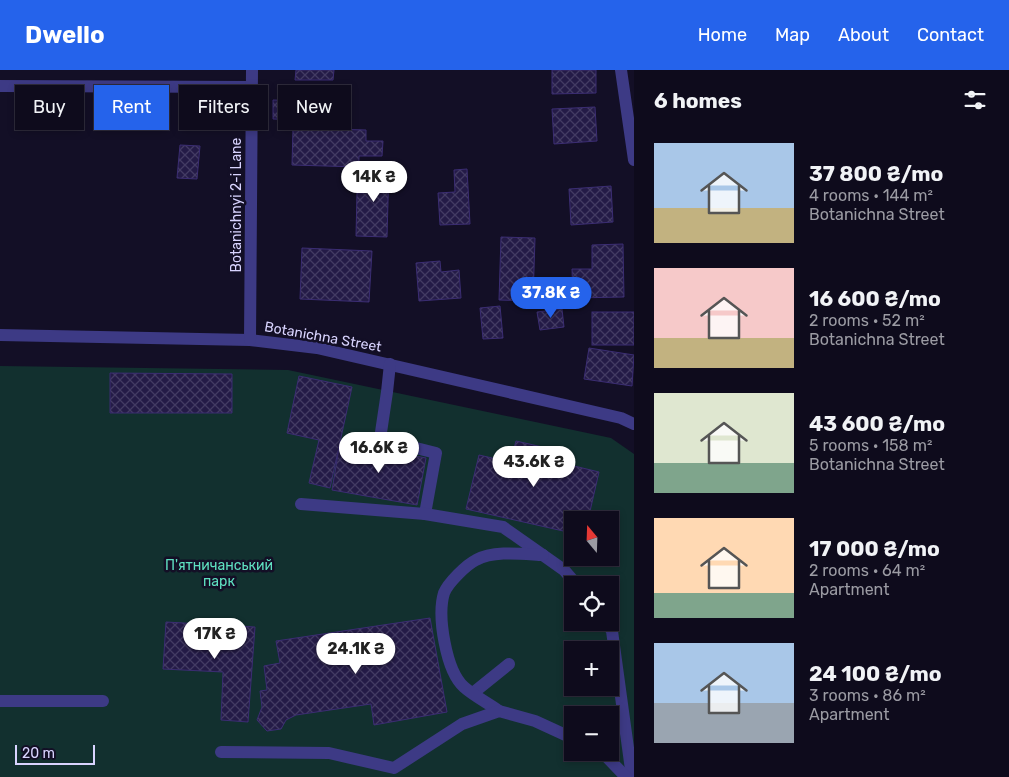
<!DOCTYPE html>
<html lang="en">
<head>
<meta charset="utf-8">
<style>
	body { margin:0; font-family:Rubik,sans-serif; background:#171425; color:#f1f3f6; height:100vh; display:flex; flex-direction:column; font-size:19px; white-space:nowrap }
	* { box-sizing:border-box; margin:0 }
	p { font-size:16px; color:#9b9ba3 }
	.icon { flex:none; width:28px; height:28px; fill:none; stroke:currentColor; stroke-width:2; stroke-linecap:round; stroke-linejoin:round }
	.map { position:relative; flex:1; overflow:hidden }
	.side { display:flex; flex-direction:column; background:#0e0b1c; width:375px }
	.side>* { flex:none }
	.guide { position:absolute; left:15px; top:15px; width:475px; height:45px; display:flex; gap:10px }
	.needle { width:32px; rotate:341deg }
	.tools { position:absolute; left:564px; top:441px; display:grid; gap:10px }
	.tools a { display:grid; place-items:center; width:55px; height:55px; border-radius:0px; background:#0e0b1c; box-shadow:0 2px 8px #0003,0 0 0 1px #2e2b3b; font-size:25px }
	.scale { position:absolute; left:15px; bottom:12px; width:80px; box-sizing:border-box; padding-left:5px; border:2px solid #d9d4ff; border-top:0; font-size:14px; line-height:18px; white-space:nowrap; color:#d9d4ff; -webkit-text-stroke:4px #130f26; paint-order:stroke }
	.price { position:absolute; translate:-50% -42px; padding:0 11px; border-radius:18px; background:#fff; color:#222; font-size:16px; line-height:32px; filter:drop-shadow(0 1px 2px #0008) }
	.price::after { content:''; position:absolute; left:50%; top:30px; width:15px; height:11px; margin-left:-8px; background:inherit; clip-path:polygon(0 0,100% 0,50% 100%) }
	.price.selected { background:#2563eb; color:#fff }
	ul { padding:0; list-style:none }
	li { display:flex; align-items:center; gap:15px; height:125px; padding:0 20px }
	li span { display:grid; place-items:center; flex:none; width:140px; height:100px; border-radius:0px; color:#555 }
	li>.icon { margin-inline-start:auto }
	span .icon { width:60px; height:60px; fill:#fffc; stroke-width:1 }
	li b { font-size:21px }
	h2 { display:flex; justify-content:space-between; align-items:center; height:60px; padding:0 20px; font-size:21px }
	.pill { padding:0 18px; border-radius:0px; background:#0e0b1c; box-shadow:0 2px 8px #0003,0 0 0 1px #2e2b3b; font-size:18px; line-height:45px }
	.pill.selected { background:#2563eb; color:#fff }
	header { display:flex; align-items:center; gap:30px; box-sizing:border-box; height:70px; padding:0 25px; background:#2563eb; color:#fff }
	header strong { font-size:24px }
	nav { display:flex; gap:28px; margin-inline-start:auto; font-size:18px }
	main { display:flex; flex:1; min-height:0 }
	.map>svg:first-child { display:block }
	.green { fill:#12302f; fill-rule:evenodd }
	.building { fill:url(#building-cross-hatch); stroke:#3b2d73 }
	.lines { fill:none; stroke-linecap:round; stroke-linejoin:round }
	.minor { stroke:#3d3a85; stroke-width:12 }
	.labels { text-anchor:middle; dominant-baseline:central; stroke-width:5; stroke-linejoin:round; paint-order:stroke }
	.street-label { font-size:14px; fill:#d9d4ff; stroke:#130f26 }
	.park-label { font-size:14px; fill:#5fe0c0; stroke:#130f26 }
</style>
</head>
<body>
<header>
<strong>Dwello</strong>
<nav><a>Home</a><a>Map</a><a>About</a><a>Contact</a></nav>
</header>
<main>
<div class="map">
<svg width="634" height="707" viewBox="0 0 634 707">
	<defs>
		<pattern id="building-cross-hatch" width="8" height="8" patternUnits="userSpaceOnUse" patternTransform="scale(1.25)"><rect width="8" height="8" fill="#241b47"/><path d="M0 0l8 8M0 8l8-8" fill="none" stroke="#433b63"/></pattern>
	</defs>
	<rect width="100%" height="100%" fill="#130f26"/>
	<path class="green" d="M0,296L288,300L611,368L634,384V707H0ZM572,450H610V488H572ZM572,515H610V552H572ZM572,580H610V618H572ZM572,645H610V682H572Z"/>
	<g class="building">
		<polygon points="296,0 334,0 333,10 295,10"/>
		<polygon points="552,0 596,0 596,23 552,24"/>
		<polygon points="273,30 301,31 300,50 273,49"/>
		<polygon points="595,37 597,71 554,74 552,39"/>
		<polygon points="293,58 366,60 366,71 383,71 382,86 359,86 359,97 292,95"/>
		<polygon points="180,75 200,76 197,109 177,108"/>
		<polygon points="365,95 389,95 387,167 356,166 357,123 364,123"/>
		<polygon points="467,99 470,154 440,155 438,123 455,122 454,100"/>
		<polygon points="611,116 613,152 571,155 569,119"/>
		<polygon points="501,167 535,168 533,231 499,230"/>
		<polygon points="623,174 624,227 573,228 572,199 592,199 592,175"/>
		<polygon points="302,178 372,181 369,232 300,229"/>
		<polygon points="440,191 441,202 459,200 461,228 419,231 416,193"/>
		<polygon points="500,236 503,268 483,269 480,238"/>
		<polygon points="562,239 564,257 540,260 537,242"/>
		<rect x="592" y="242" width="42" height="33"/>
		<polygon points="589,278 634,285 632,316 584,309"/>
		<polygon points="110,303 232,304 232,343 110,343"/>
		<polygon points="299,306 352,317 330,418 309,413 319,370 287,363"/>
		<polygon points="516,371 569,383 566,394 599,402 588,450 572,450 572,463 466,439 479,385 510,392"/>
		<polygon points="340,372 426,388 417,435 332,420"/>
		<polygon points="430,548 447,642 374,655 371,634 296,645 286,650 281,659 267,661 257,650 262,637 260,621 267,620 264,596 280,593 276,571"/>
		<polygon points="166,552 255,557 248,652 221,650 223,602 163,599"/>
	</g>
	<g class="lines">
		<g class="minor">
			<polyline points="621,0 634,90"/>
			<polyline points="0,16 252,17"/>
			<polyline points="0,265 250,270 317,278 621,348 634,354"/>
			<polyline points="250,270 252,0"/>
			<polyline points="390,294 387,322 380,369 436,383 425,444"/>
			<polyline points="301,434 425,444 503,457 564,500 577,515"/>
			<polyline points="606,552 612,561 632,707"/>
			<polyline points="473,623 509,594"/>
			<polyline points="0,631 103,631"/>
			<path d="M499,641C488,633 474,626 464,617C446,601 437,546 444,523C448,513 466,495 476,490C494,480 523,484 543,485"/>
			<polyline points="221,682 329,683 394,698 462,654 499,641 535,651 572,668"/>
			<polyline points="602,682 626,707"/>
		</g>
	</g>
	<g class="labels">
		<g class="street-label">
			<text transform="translate(236 135) rotate(-90)">Botanichnyi 2-i Lane</text>
			<text transform="translate(323 267) rotate(10)">Botanichna Street</text>
		</g>
		<g class="park-label">
			<text x="219" y="495">П'ятничанський<tspan x="219" dy="16">парк</tspan></text>
		</g>
	</g>
</svg>
<div class="tools">
<a><svg class="needle" viewBox="-14 -14 28 28"><path d="M0-13l5 13h-10z" fill="#e53935"/><path d="M0 13l5-13h-10z" fill="#9b9ba3"/></svg></a>
<a><svg class="icon" aria-label="locate" viewBox="0 0 24 24"><circle cx="12" cy="12" r="6"/><path d="M12 2v4M12 18v4M2 12h4M18 12h4"/></svg></a>
<a>+</a>
<a>−</a>
</div>
<div class="scale">20 m</div>
<b class="price" style="left:374px;top:133px">14K ₴</b>
<b class="price selected" style="left:551px;top:249px">37.8K ₴</b>
<b class="price" style="left:379px;top:404px">16.6K ₴</b>
<b class="price" style="left:534px;top:418px">43.6K ₴</b>
<b class="price" style="left:215px;top:590px">17K ₴</b>
<b class="price" style="left:356px;top:605px">24.1K ₴</b>
<div class="guide">
<a class="pill">Buy</a>
<a class="pill selected">Rent</a>
<a class="pill">Filters</a>
<a class="pill">New</a>
</div>
</div>
<section class="side">
<h2>6 homes<svg class="icon" aria-label="filters" viewBox="0 0 24 24"><path d="M4 7h16M4 17h16"/><circle cx="9" cy="7" r="2"/><circle cx="15" cy="17" r="2"/></svg></h2>
<ul>
<li><span style="background:linear-gradient(#a9c7e8 65%,#c2b280 0)"><svg class="icon" aria-label="home" viewBox="0 0 24 24"><path d="M3 11l9-7 9 7M6 9v11h12V9"/></svg></span><div><b>37 800 ₴/mo</b><p>4 rooms · 144 m²</p><p>Botanichna Street</p></div></li>
<li><span style="background:linear-gradient(#f6c9c9 70%,#c2b280 0)"><svg class="icon" aria-label="home" viewBox="0 0 24 24"><path d="M3 11l9-7 9 7M6 9v11h12V9"/></svg></span><div><b>16 600 ₴/mo</b><p>2 rooms · 52 m²</p><p>Botanichna Street</p></div></li>
<li><span style="background:linear-gradient(#dfe7d0 70%,#7fa58c 0)"><svg class="icon" aria-label="home" viewBox="0 0 24 24"><path d="M3 11l9-7 9 7M6 9v11h12V9"/></svg></span><div><b>43 600 ₴/mo</b><p>5 rooms · 158 m²</p><p>Botanichna Street</p></div></li>
<li><span style="background:linear-gradient(#ffd9b3 75%,#7fa58c 0)"><svg class="icon" aria-label="home" viewBox="0 0 24 24"><path d="M3 11l9-7 9 7M6 9v11h12V9"/></svg></span><div><b>17 000 ₴/mo</b><p>2 rooms · 64 m²</p><p>Apartment</p></div></li>
<li><span style="background:linear-gradient(#a9c7e8 60%,#9aa5b1 0)"><svg class="icon" aria-label="home" viewBox="0 0 24 24"><path d="M3 11l9-7 9 7M6 9v11h12V9"/></svg></span><div><b>24 100 ₴/mo</b><p>3 rooms · 86 m²</p><p>Apartment</p></div></li>
</ul>
</section>
</main>
</body>
</html>
